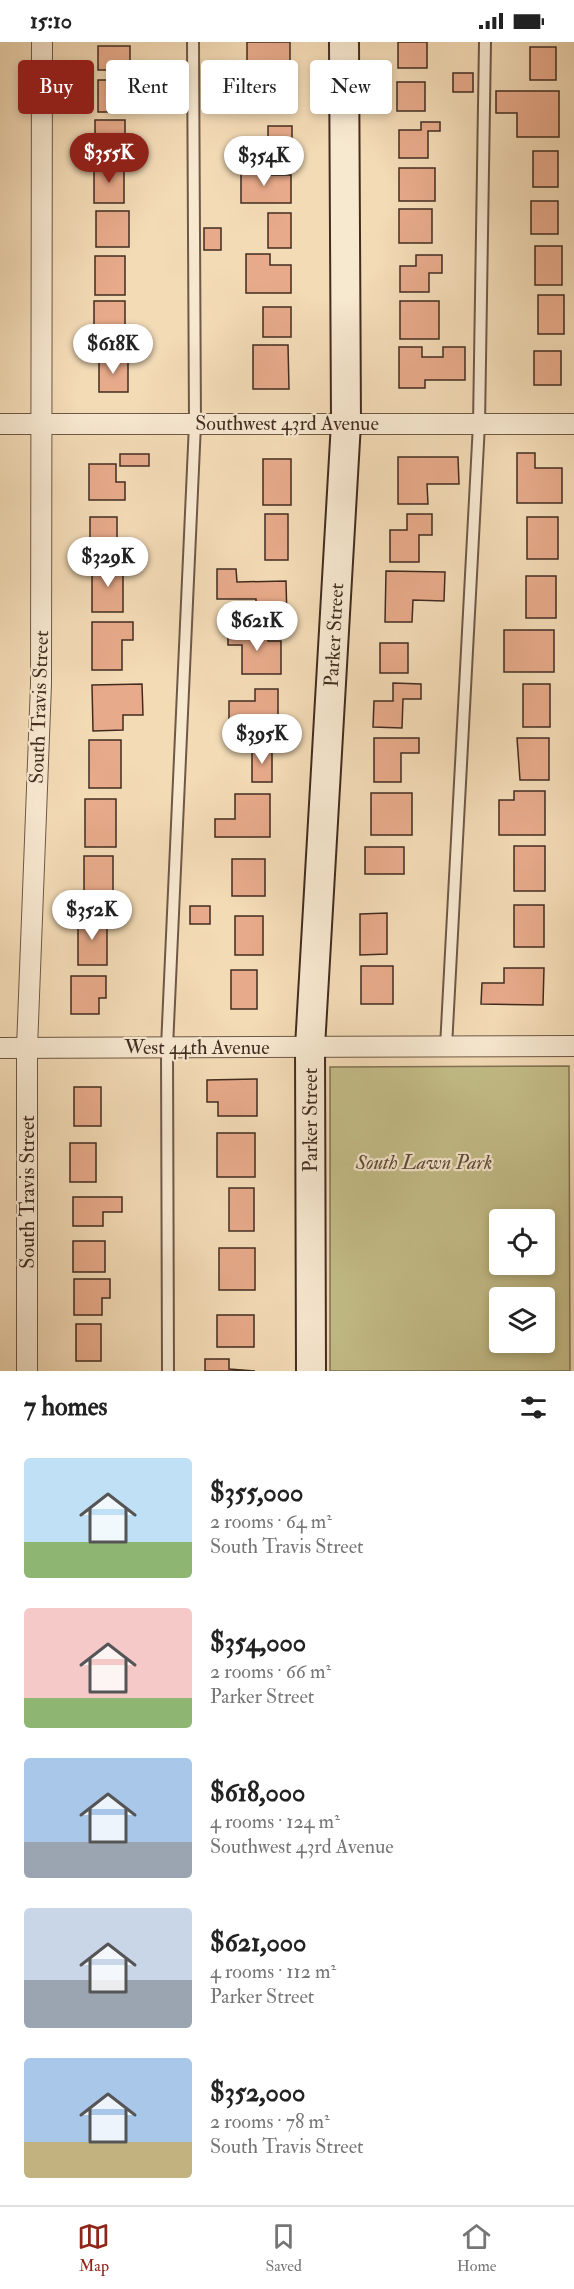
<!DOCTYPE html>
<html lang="en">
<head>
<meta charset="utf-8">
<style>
	body { margin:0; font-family:"IM FELL Double Pica",serif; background:#f2f2f2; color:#222; height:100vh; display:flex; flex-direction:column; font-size:22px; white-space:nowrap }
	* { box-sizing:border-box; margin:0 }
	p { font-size:20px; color:#767676 }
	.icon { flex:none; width:33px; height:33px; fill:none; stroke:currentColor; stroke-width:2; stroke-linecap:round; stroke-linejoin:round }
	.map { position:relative; height:1329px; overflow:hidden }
	.sheet { display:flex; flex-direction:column; background:#fff; flex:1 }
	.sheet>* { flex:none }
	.top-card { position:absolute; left:18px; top:18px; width:538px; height:54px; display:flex; gap:12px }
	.fabs { position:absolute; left:489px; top:1167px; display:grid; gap:12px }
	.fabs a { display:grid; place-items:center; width:66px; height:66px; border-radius:6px; background:#fff; box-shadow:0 3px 9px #0003; font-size:30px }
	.price { position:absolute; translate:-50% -51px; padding:0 14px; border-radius:21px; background:#fff; color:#222; font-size:20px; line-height:39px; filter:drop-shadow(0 2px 3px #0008) }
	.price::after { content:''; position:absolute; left:50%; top:36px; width:18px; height:14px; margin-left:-9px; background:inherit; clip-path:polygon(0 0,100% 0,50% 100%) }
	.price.selected { background:#8f2418; color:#fff }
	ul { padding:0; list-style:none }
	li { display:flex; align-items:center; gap:18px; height:150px; padding:0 24px }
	li span { display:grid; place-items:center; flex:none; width:168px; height:120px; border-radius:6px; color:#555 }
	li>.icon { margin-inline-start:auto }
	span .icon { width:72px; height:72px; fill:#fffc; stroke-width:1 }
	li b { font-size:26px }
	h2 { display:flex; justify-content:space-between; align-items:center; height:72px; padding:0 24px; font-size:26px }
	.chip { padding:0 21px; border-radius:6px; background:#fff; box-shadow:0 3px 9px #0003; font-size:21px; line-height:54px }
	.chip.selected { background:#8f2418; color:#fff }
	.status { display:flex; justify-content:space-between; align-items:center; height:42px; padding:0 30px; background:#fff; direction:ltr }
	.status svg { height:16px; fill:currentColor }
	.tabs { display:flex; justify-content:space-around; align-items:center; height:84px; border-top:2px solid #e0e0e0; background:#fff; font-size:16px; color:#767676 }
	.tabs a { display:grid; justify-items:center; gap:3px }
	.tabs .selected { color:#8f2418 }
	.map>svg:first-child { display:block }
	.green { fill:#c3bd88; stroke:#827454; stroke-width:1.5; fill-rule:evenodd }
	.building { fill:#e7aa8a; stroke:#422c20; stroke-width:1.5 }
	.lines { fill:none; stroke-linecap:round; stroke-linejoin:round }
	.lane-casing { stroke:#6e5846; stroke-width:14 }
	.street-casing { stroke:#6e5846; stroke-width:22 }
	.secondary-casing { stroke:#422c20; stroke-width:32 }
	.lane { stroke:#f7e8d0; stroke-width:10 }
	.street { stroke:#f7e8d0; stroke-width:20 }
	.secondary { stroke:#f7e8d0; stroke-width:28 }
	.labels { text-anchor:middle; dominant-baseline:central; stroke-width:4.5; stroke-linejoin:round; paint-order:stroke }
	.street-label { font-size:20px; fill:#422c20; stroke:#f7e8d0 }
	.park-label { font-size:20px; font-style:italic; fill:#5c4935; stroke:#f7e8d0 }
</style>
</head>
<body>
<div class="status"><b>15:10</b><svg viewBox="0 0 49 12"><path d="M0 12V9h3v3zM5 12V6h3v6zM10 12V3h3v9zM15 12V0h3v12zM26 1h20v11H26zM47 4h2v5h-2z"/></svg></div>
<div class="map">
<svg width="574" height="1329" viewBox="0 0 574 1329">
	<rect width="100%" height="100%" fill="#f3dbb6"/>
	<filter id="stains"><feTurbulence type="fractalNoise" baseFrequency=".00333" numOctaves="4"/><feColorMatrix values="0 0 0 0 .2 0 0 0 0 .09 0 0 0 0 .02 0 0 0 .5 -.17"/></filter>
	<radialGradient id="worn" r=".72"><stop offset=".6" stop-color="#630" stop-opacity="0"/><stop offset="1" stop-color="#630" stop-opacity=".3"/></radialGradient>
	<path class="green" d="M569,1024L570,1329H330V1025ZM500,1178H544V1222H500ZM500,1256H544V1300H500Z"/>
	<g class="building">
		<rect x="247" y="0" width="43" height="26"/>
		<rect x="398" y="0" width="29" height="26"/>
		<rect x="98" y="4" width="32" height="24"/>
		<rect x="530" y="5" width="26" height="33"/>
		<rect x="453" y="31" width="20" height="19"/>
		<polygon points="98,38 146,38 146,53 126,53 126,70 98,70"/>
		<rect x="254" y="39" width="37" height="31"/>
		<rect x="397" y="40" width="28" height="29"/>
		<polygon points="496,49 559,49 559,95 517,95 517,71 496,71"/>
		<rect x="95" y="78" width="30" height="38"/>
		<polygon points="421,80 440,80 440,89 428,89 428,116 399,116 399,88 421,88"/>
		<rect x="268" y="84" width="24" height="30"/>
		<rect x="533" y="109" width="25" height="36"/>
		<rect x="94" y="123" width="30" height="38"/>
		<polygon points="241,124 265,124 265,133 291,133 291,161 241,161"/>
		<rect x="399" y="126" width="36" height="33"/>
		<rect x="531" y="159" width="27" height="33"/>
		<rect x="399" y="167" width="33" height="34"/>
		<rect x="96" y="169" width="33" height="36"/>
		<rect x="268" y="171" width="23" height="35"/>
		<rect x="204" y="186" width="17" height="22"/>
		<rect x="535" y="204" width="27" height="39"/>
		<polygon points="246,212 270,212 270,223 291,223 291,251 246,251"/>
		<polygon points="416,213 442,213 442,231 429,231 429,250 400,250 400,224 416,224"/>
		<rect x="95" y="214" width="30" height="39"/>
		<rect x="538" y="253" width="26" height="39"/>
		<rect x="94" y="259" width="31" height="35"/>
		<rect x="400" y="259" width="39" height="38"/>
		<rect x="263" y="265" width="28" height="30"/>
		<polygon points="253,303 288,303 289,347 253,347"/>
		<polygon points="399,305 422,305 422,315 443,315 443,305 465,305 465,338 425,338 425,346 399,346"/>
		<rect x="534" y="309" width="27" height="34"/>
		<rect x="99" y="315" width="29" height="35"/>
		<polygon points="517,411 535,411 535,426 562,426 562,461 517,461"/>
		<rect x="120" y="412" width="29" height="12"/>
		<polygon points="398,415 458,415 459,442 427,442 428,462 398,462"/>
		<rect x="263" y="417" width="28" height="46"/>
		<polygon points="89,422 116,422 116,440 125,440 125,458 89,458"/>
		<rect x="265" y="472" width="23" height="46"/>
		<polygon points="407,472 432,472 432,493 419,493 419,520 390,520 390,488 407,488"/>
		<rect x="90" y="475" width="27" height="35"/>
		<rect x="527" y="475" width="31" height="42"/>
		<rect x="92" y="521" width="31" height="49"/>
		<polygon points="217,527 236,527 237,540 286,539 287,578 256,578 256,557 217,557"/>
		<polygon points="386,529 445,530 444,559 413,558 412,580 385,580"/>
		<rect x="526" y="534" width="30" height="42"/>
		<polygon points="92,580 133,580 133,598 122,598 122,628 92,628"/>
		<polygon points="228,588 268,588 268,599 281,599 281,632 242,632 242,603 228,603"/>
		<rect x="504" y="588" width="50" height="42"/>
		<rect x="380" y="601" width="28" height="30"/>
		<polygon points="393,641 421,642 421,657 403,657 402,686 373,685 374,659 393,659"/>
		<polygon points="142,642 143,673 123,673 123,688 93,689 92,643"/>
		<rect x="523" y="642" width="27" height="43"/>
		<polygon points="255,647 278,647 278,687 229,687 229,659 255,659"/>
		<polygon points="374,696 419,696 419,711 401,711 401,740 374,740"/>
		<polygon points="517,696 549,696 549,738 520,738"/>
		<rect x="89" y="698" width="32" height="48"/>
		<rect x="252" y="706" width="20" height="34"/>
		<polygon points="514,749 545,749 545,793 499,793 499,758 514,758"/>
		<rect x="371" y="751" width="41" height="42"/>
		<polygon points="235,752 270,752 270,795 215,795 215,777 235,777"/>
		<rect x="85" y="757" width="31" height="48"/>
		<rect x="514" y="804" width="31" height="45"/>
		<rect x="365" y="805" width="39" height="27"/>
		<rect x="84" y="814" width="29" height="49"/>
		<rect x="232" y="817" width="33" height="37"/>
		<rect x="514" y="863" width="30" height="42"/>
		<rect x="190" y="864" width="20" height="18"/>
		<polygon points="387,871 387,912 360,913 360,872"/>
		<rect x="235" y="874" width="28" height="39"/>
		<rect x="78" y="875" width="29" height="48"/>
		<rect x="361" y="924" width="32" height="38"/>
		<polygon points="504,926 544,926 543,963 481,962 482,941 504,941"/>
		<rect x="231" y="928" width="26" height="39"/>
		<polygon points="71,934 106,934 106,956 99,956 99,972 71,972"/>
		<polygon points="257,1037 257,1074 218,1074 218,1060 207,1060 207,1038"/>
		<rect x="74" y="1045" width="27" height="39"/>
		<rect x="217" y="1091" width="38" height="44"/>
		<rect x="70" y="1101" width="26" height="39"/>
		<rect x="229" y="1146" width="25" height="43"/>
		<polygon points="73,1155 122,1155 122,1170 103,1170 103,1184 73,1184"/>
		<rect x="73" y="1199" width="32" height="31"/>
		<rect x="219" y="1206" width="36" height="42"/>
		<polygon points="74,1237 110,1237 110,1256 102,1256 102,1273 74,1273"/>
		<rect x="217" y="1273" width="37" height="32"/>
		<rect x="76" y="1282" width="25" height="37"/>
		<polygon points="205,1317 229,1317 229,1327 255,1329 205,1329"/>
	</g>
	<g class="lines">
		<defs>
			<g id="lane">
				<polyline points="446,1005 479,382 485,0"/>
				<polyline points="168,1329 167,1005 195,382 193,0"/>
			</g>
			<g id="street">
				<polyline points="0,382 574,382"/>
				<polyline points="0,1006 574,1004"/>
				<polyline points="27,1329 27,1006 41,642 42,0"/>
			</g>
			<polyline id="secondary" points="311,1329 310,1005 346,381 344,0"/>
		</defs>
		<use href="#lane" class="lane-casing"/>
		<use href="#street" class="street-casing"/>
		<use href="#secondary" class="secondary-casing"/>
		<use href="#lane" class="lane"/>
		<use href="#street" class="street"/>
		<use href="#secondary" class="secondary"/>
	</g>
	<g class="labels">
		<g class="street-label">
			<text x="287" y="381">Southwest 43rd Avenue</text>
			<text transform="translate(334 593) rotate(-87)">Parker Street</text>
			<text transform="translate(39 665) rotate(-88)">South Travis Street</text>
			<text x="197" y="1005">West 44th Avenue</text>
			<text transform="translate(310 1078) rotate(-90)">Parker Street</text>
			<text transform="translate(27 1150) rotate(-90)">South Travis Street</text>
		</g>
		<g class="park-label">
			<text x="424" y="1120">South Lawn Park</text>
		</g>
	</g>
	<rect width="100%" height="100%" filter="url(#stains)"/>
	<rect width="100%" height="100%" fill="url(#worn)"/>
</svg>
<div class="fabs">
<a><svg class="icon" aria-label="locate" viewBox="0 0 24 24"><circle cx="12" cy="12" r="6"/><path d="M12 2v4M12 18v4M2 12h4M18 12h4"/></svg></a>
<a><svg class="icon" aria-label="layers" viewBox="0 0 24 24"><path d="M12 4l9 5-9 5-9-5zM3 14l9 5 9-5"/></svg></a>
</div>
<b class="price selected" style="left:109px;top:142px">$355K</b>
<b class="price" style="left:264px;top:145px">$354K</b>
<b class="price" style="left:113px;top:333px">$618K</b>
<b class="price" style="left:108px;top:546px">$329K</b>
<b class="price" style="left:257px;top:610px">$621K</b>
<b class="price" style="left:262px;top:723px">$395K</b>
<b class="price" style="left:92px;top:899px">$352K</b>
<div class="top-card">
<a class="chip selected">Buy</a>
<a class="chip">Rent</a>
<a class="chip">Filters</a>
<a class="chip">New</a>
</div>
</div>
<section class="sheet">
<h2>7 homes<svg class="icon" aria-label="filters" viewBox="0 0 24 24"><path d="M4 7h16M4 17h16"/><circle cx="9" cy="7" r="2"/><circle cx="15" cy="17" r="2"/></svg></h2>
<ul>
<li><span style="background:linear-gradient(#bfe0f5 70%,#8fb573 0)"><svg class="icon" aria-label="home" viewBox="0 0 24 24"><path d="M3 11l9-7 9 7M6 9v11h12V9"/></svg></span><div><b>$355,000</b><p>2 rooms · 64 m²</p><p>South Travis Street</p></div></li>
<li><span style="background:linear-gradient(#f6c9c9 75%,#8fb573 0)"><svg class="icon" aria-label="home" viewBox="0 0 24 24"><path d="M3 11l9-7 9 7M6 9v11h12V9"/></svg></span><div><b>$354,000</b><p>2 rooms · 66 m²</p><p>Parker Street</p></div></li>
<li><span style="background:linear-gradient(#a9c7e8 70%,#9aa5b1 0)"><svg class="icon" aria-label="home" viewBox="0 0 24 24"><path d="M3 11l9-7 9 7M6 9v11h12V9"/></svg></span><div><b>$618,000</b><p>4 rooms · 124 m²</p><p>Southwest 43rd Avenue</p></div></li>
<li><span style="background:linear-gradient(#c9d6e8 60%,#9aa5b1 0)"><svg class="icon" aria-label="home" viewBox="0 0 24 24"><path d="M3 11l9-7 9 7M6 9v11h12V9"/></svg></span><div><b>$621,000</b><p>4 rooms · 112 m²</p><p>Parker Street</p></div></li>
<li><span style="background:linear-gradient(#a9c7e8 70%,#c2b280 0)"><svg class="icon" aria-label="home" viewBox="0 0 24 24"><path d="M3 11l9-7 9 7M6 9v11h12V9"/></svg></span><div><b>$352,000</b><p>2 rooms · 78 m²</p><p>South Travis Street</p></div></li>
</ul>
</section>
<nav class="tabs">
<a class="selected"><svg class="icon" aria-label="map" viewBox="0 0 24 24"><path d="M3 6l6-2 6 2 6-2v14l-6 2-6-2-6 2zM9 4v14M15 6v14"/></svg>Map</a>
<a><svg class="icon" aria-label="saved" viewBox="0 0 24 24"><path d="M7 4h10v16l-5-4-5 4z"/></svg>Saved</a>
<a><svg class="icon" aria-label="home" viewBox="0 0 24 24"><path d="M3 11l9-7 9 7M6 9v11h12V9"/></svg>Home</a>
</nav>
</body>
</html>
